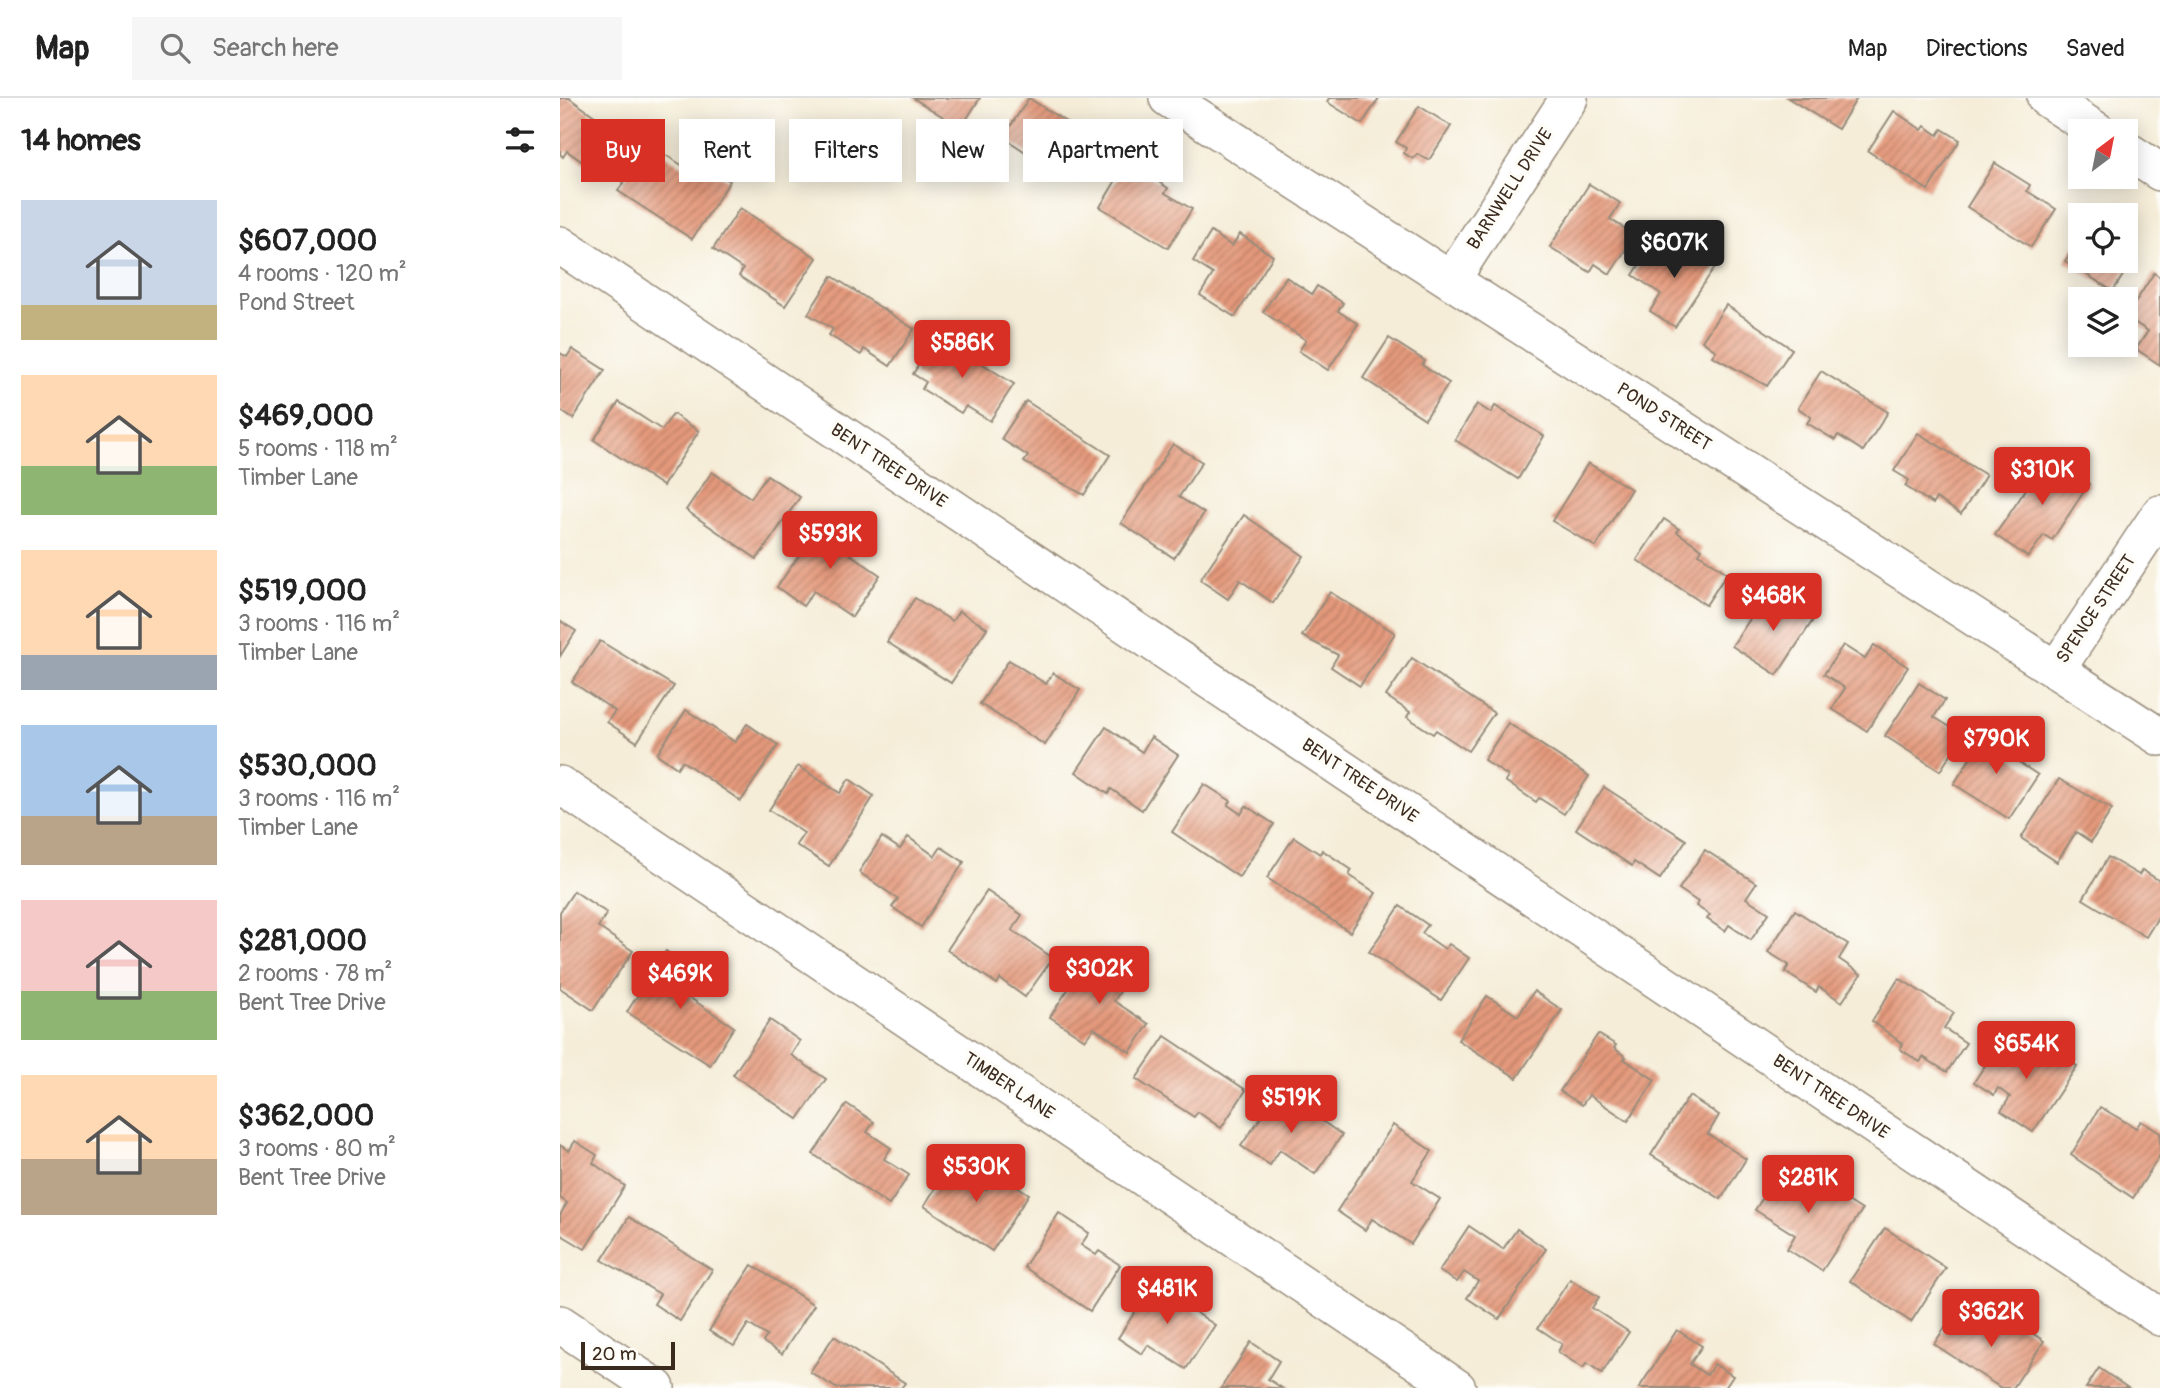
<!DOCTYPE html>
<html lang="en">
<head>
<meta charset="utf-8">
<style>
	body { margin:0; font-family:Pangolin,sans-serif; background:#f6f6f6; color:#222; height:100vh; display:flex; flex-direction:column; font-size:26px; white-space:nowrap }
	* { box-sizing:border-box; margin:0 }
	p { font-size:23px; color:#767676 }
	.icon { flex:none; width:38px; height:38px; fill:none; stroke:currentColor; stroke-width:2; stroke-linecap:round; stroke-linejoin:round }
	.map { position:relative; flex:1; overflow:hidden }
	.sheet { display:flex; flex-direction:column; background:#fff; width:560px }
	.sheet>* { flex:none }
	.hud { position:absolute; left:21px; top:21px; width:665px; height:63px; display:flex; gap:14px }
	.needle { width:46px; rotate:32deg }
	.controls { position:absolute; left:1508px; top:21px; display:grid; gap:14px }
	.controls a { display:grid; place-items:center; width:70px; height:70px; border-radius:0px; background:#fff; box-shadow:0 4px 18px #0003; font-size:35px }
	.scale { position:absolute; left:21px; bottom:18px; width:94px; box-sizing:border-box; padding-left:7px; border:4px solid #3b2a1e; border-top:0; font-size:19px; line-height:24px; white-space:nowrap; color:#3b2a1e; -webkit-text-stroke:5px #fdfcf7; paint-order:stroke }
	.price { position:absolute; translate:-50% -60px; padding:0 16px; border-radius:7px; background:#d93025; color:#fff; font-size:23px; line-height:46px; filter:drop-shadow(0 2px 4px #0008) }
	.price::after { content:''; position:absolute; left:50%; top:42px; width:21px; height:16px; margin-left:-10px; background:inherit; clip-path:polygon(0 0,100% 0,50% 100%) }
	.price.active { background:#222; color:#fff }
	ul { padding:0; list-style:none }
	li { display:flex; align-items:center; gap:21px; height:175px; padding:0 21px }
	li span { display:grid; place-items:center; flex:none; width:196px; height:140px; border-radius:0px; color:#555 }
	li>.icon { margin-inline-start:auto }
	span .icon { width:84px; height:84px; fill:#fffc; stroke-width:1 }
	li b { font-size:30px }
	h2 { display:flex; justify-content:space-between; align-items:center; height:84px; padding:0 21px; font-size:30px }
	.tag { padding:0 24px; border-radius:0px; background:#fff; box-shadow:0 4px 18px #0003; font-size:24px; line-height:63px }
	.tag.active { background:#d93025; color:#fff }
	header { display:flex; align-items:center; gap:42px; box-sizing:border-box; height:98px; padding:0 35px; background:#fff; border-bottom:2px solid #e0e0e0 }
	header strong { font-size:33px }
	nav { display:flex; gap:38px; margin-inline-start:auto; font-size:24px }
	.search { width:490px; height:63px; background:#f6f6f6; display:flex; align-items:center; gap:18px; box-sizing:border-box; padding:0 24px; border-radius:0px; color:#767676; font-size:26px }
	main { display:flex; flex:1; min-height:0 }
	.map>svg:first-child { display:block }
	.building { fill:url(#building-hatch) }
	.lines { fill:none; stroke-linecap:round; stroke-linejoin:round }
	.street-casing { stroke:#988c7b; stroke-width:40 }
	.street { stroke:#fff; stroke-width:37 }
	.labels { text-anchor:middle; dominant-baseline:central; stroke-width:7; stroke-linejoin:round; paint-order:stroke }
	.street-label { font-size:18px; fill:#3b2a1e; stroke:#fdfcf7 }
</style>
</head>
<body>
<header>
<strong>Map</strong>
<div class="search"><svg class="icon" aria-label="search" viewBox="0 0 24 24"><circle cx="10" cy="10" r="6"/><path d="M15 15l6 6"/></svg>Search here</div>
<nav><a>Map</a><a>Directions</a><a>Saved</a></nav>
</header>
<main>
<section class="sheet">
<h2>14 homes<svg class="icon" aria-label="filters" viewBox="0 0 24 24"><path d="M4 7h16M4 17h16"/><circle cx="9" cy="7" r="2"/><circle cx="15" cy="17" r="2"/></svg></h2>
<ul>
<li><span style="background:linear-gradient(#c9d6e8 75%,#c2b280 0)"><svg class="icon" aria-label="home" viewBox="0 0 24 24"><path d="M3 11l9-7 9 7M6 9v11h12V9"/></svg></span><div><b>$607,000</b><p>4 rooms · 120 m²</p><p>Pond Street</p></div></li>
<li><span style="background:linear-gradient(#ffd9b3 65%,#8fb573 0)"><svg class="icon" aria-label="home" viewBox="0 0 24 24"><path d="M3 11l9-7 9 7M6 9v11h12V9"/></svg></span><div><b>$469,000</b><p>5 rooms · 118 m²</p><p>Timber Lane</p></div></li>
<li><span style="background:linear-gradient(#ffd9b3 75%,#9aa5b1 0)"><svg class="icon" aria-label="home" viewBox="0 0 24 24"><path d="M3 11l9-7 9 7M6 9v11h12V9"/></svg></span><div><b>$519,000</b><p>3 rooms · 116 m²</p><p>Timber Lane</p></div></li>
<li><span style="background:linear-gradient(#a9c7e8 65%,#b9a48a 0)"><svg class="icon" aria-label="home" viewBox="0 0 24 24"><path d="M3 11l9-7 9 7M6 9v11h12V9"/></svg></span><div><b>$530,000</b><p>3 rooms · 116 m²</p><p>Timber Lane</p></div></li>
<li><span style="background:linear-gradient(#f6c9c9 65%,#8fb573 0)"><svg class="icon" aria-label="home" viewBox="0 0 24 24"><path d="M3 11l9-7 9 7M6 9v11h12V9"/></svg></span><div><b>$281,000</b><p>2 rooms · 78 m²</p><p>Bent Tree Drive</p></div></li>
<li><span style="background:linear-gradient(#ffd9b3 60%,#b9a48a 0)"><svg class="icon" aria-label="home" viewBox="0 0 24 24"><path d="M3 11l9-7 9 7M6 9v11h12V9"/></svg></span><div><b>$362,000</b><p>3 rooms · 80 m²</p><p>Bent Tree Drive</p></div></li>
</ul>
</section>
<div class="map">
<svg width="1600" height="1290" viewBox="0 0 1600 1290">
	<defs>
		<pattern id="building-hatch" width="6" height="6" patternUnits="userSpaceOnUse" patternTransform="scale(1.75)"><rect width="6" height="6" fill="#e4997b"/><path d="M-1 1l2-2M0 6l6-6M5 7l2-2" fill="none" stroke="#ba7d64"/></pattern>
	</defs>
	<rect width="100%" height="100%" fill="#fdfcf7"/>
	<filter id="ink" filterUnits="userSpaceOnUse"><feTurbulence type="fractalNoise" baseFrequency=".0143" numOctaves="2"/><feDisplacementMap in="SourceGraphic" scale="14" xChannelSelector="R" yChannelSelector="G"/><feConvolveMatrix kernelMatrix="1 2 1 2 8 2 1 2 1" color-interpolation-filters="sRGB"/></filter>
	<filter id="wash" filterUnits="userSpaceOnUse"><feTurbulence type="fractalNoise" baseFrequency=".00686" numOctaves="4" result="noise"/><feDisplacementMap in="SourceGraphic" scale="28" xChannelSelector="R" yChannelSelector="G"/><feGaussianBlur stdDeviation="1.57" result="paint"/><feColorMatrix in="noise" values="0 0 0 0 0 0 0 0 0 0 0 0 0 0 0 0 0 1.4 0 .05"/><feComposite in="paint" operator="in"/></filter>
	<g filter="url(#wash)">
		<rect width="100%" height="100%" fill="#f5edd8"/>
		<g id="blocks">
			<g class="building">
				<polygon points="0,0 9,0 56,33 31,70 7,53 3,59 0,56"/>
				<polygon points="353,0 420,0 401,30"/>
				<polygon points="469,0 535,43 509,83 443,39"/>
				<polygon points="769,0 819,0 802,26 767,4"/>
				<polygon points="1228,0 1297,0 1278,31"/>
				<polygon points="859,8 891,28 869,62 857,56 853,61 844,55 846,50 836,44"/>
				<polygon points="1334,13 1362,32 1365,28 1378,37 1382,31 1400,42 1368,92 1308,53"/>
				<polygon points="88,46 128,71 135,61 170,83 132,141 58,93"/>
				<polygon points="1435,65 1470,87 1467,93 1496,111 1471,149 1407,109"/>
				<polygon points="564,69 580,79 583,74 608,90 605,95 632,111 608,150 540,109"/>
				<polygon points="1029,86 1060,105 1050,121 1075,137 1050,176 1035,166 1030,174 990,149"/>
				<polygon points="180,110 257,160 225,208 179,178 183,171 153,151"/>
				<polygon points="651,134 672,148 680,136 713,158 675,219 640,197 653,176 633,163"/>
				<polygon points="1521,139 1521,163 1566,163 1566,153 1575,158 1553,193 1505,163"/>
				<polygon points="1096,142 1128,163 1136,151 1157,166 1115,229 1090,213 1101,196 1073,177"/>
				<polygon points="1594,175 1600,179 1600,267 1576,251 1588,233 1566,219"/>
				<polygon points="272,178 354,231 330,268 304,251 301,257 269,237 273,231 248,216"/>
				<polygon points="726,179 752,196 757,188 783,205 778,213 798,226 768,272 739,253 746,242 703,214"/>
				<polygon points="1166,207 1232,251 1207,288 1152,258 1156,253 1142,243"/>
				<polygon points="377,237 454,286 430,323 406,308 401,315 362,291 366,284 353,276"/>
				<polygon points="829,240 865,263 862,267 889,285 865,321 803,280"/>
				<polygon points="12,251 45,272 13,321 0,312 0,255 7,259"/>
				<polygon points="1261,273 1328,314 1303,353 1278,337 1275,342 1247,325 1251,319 1238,310"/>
				<polygon points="466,303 550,357 524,397 464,364 468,358 441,341"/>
				<polygon points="59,304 102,332 113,316 139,333 103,388 34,342"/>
				<polygon points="917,306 931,315 935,308 984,338 958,381 895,342"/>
				<polygon points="1358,335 1426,377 1401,416 1376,400 1373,406 1345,388 1349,382 1334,373"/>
				<polygon points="613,346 642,364 619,399 644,415 614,460 561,425"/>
				<polygon points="1488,359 1529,386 1492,442 1484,437 1468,459 1435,437"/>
				<polygon points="1028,365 1071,391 1036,449 992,423"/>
				<polygon points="152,374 191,400 207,377 240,399 197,461 126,412"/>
				<polygon points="684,417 744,458 713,505 680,482 668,501 640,482"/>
				<polygon points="266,419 294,439 284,452 320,477 292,519 254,493 243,508 217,489"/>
				<polygon points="1104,421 1119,431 1117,434 1142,451 1139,456 1167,475 1146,507 1077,462"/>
				<polygon points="1210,491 1223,500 1221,504 1239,516 1242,511 1255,519 1217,577 1172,548"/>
				<polygon points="770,494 835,535 800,588 771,569 778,557 742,538"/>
				<polygon points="355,500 392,523 399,513 427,530 391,585 327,544"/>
				<polygon points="0,523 16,533 0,558"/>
				<polygon points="40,543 114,588 77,644 47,624 55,613 12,584"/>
				<polygon points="1283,547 1305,561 1314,547 1348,569 1307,633 1272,611 1285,590 1264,576"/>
				<polygon points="852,560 934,615 908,653 876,632 873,636 847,619 850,614 826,598"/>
				<polygon points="449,562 486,586 493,575 520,592 485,647 420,606"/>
				<polygon points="1359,585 1385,602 1374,619 1403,637 1380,673 1325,638"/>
				<polygon points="126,612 175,644 187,626 218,647 181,703 122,663 117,670 97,656"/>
				<polygon points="948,625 1029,678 1004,716 979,700 976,704 945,683 948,678 924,662"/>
				<polygon points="546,629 582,654 591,639 618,657 582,712 551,691 548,696 516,674"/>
				<polygon points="1429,631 1449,643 1444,650 1451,654 1449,658 1478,677 1449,721 1394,686"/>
				<polygon points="238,668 280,695 289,681 314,698 269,768 236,747 244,735 209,712"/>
				<polygon points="1499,681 1552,711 1531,744 1516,734 1497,764 1461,740"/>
				<polygon points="644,686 671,703 668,707 681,716 686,708 714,726 679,779 612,734"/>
				<polygon points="1044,689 1126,742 1100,781 1074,764 1072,768 1016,731"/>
				<polygon points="322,739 340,751 348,739 375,758 381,749 404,764 361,829 332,809 338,801 299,774"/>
				<polygon points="734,739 760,756 762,752 792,772 789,777 816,795 790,834 707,780"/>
				<polygon points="1145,752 1196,785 1186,800 1209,815 1191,842 1169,827 1165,833 1147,821 1150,817 1136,808 1138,804 1119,791"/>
				<polygon points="1548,759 1579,777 1582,772 1600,783 1600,816 1586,839 1523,801"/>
				<polygon points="14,793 47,815 38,829 73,853 33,912 0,890 0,814"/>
				<polygon points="427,793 462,817 452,832 493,860 465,899 440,881 437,886 387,852"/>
				<polygon points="840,808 868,827 862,835 885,851 889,846 909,860 881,902 809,854"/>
				<polygon points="1235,812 1288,846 1279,861 1301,876 1282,904 1259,889 1256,894 1225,874 1229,867 1208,854"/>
				<polygon points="106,853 138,874 127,890 133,894 130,900 174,929 150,967 67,914"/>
				<polygon points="531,856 568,881 554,903 589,926 570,954 534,930 525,942 490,919"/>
				<polygon points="1339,880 1394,915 1384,930 1406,945 1387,974 1363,959 1360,964 1340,951 1343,946 1312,923"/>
				<polygon points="974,893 1002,912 957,980 898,942 927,898 958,918"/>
				<polygon points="210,922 240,943 231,957 266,981 238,1021 173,977"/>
				<polygon points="1038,936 1056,947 1054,950 1066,959 1064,961 1095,982 1068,1023 1029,997 1022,1007 1000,993"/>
				<polygon points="605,938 686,992 661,1030 638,1014 634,1019 576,981"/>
				<polygon points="1441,943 1470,963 1483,944 1517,968 1473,1034 1441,1013 1450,999 1438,990 1434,997 1414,984"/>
				<polygon points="719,993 782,1037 755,1076 720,1052 710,1067 681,1048"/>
				<polygon points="1129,998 1159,1017 1148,1036 1186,1061 1161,1101 1091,1057"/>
				<polygon points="287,1006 314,1024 307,1034 331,1050 324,1061 349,1077 329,1107 253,1056"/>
				<polygon points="1540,1009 1576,1030 1581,1023 1600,1035 1600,1057 1573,1100 1511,1057"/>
				<polygon points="833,1027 872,1053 852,1083 880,1101 851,1146 812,1121 805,1132 777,1113"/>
				<polygon points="15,1043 37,1057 33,1065 65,1088 25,1151 0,1136 0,1117 7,1105 0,1100 0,1047 9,1053"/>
				<polygon points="394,1061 408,1070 406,1074 426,1086 423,1090 426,1092 437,1075 469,1096 432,1153 364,1108"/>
				<polygon points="1226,1063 1302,1112 1262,1173 1227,1151 1235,1137 1195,1112"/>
				<polygon points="499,1115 529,1135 521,1147 536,1157 539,1153 560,1167 530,1213 464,1169"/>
				<polygon points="69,1119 152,1172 120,1223 94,1206 100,1196 42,1162"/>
				<polygon points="909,1128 943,1151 957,1131 986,1151 939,1221 907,1200 918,1183 904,1174 897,1184 879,1173"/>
				<polygon points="1325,1130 1386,1170 1351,1224 1290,1183"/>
				<polygon points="192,1167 254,1207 222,1256 203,1244 207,1238 188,1226 174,1248 149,1233"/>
				<polygon points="596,1181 614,1192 612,1195 625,1203 623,1206 655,1227 626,1271 588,1247 582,1256 558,1240"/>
				<polygon points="1010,1181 1039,1199 1032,1210 1069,1234 1042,1275 1027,1265 1023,1270 998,1254 1002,1246 978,1230"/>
				<polygon points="1394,1216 1418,1232 1427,1219 1445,1231 1451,1221 1484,1243 1453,1290 1441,1290 1374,1246"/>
				<polygon points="1117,1232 1142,1248 1130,1266 1147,1277 1154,1266 1173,1278 1165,1290 1079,1290"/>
				<polygon points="274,1238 345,1285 341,1290 276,1290 250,1274"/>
				<polygon points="691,1244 719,1263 708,1281 722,1290 661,1290"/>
				<polygon points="1539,1270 1568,1290 1526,1290"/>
			</g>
		</g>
	</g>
	<g filter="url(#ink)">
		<use href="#blocks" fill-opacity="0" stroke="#988c7b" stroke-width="2"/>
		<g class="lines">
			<defs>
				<g id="street">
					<polyline points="608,0 1600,639"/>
					<polyline points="1486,0 1537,33"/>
					<polyline points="1566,52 1600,74"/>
					<polyline points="0,147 1600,1219"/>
					<polyline points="891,182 1009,0"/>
					<polyline points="1496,572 1600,416"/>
					<polyline points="0,687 897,1290"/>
					<polyline points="0,1226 96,1290"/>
				</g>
			</defs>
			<use href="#street" class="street-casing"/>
			<use href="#street" class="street"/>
		</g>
	</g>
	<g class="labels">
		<g class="street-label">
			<text transform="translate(950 91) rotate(-57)">BARNWELL DRIVE</text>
			<text transform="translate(1104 319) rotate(33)">POND STREET</text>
			<text transform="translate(329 368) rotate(34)">BENT TREE DRIVE</text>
			<text transform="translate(1536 511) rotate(-56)">SPENCE STREET</text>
			<text transform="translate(800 683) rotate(34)">BENT TREE DRIVE</text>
			<text transform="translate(449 988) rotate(34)">TIMBER LANE</text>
			<text transform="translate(1271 999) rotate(34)">BENT TREE DRIVE</text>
		</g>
	</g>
</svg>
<div class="controls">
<a><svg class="needle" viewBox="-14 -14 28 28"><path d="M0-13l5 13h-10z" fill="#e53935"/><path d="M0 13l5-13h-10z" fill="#767676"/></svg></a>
<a><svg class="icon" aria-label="locate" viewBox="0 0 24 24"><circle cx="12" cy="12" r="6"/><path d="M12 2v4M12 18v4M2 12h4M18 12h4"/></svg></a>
<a><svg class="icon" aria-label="layers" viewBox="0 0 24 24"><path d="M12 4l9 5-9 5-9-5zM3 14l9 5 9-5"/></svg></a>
</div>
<div class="scale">20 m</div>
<b class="price active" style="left:1114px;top:182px">$607K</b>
<b class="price" style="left:402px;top:282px">$586K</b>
<b class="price" style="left:1482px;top:409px">$310K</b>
<b class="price" style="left:270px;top:473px">$593K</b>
<b class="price" style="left:1213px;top:535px">$468K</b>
<b class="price" style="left:1436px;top:678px">$790K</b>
<b class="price" style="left:539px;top:908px">$302K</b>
<b class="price" style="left:120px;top:913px">$469K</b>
<b class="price" style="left:1466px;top:983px">$654K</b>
<b class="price" style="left:731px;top:1037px">$519K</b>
<b class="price" style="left:416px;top:1106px">$530K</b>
<b class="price" style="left:1248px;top:1117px">$281K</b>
<b class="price" style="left:607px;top:1228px">$481K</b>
<b class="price" style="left:1431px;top:1251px">$362K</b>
<div class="hud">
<a class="tag active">Buy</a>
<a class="tag">Rent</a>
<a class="tag">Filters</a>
<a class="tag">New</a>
<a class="tag">Apartment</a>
</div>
</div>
</main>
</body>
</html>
